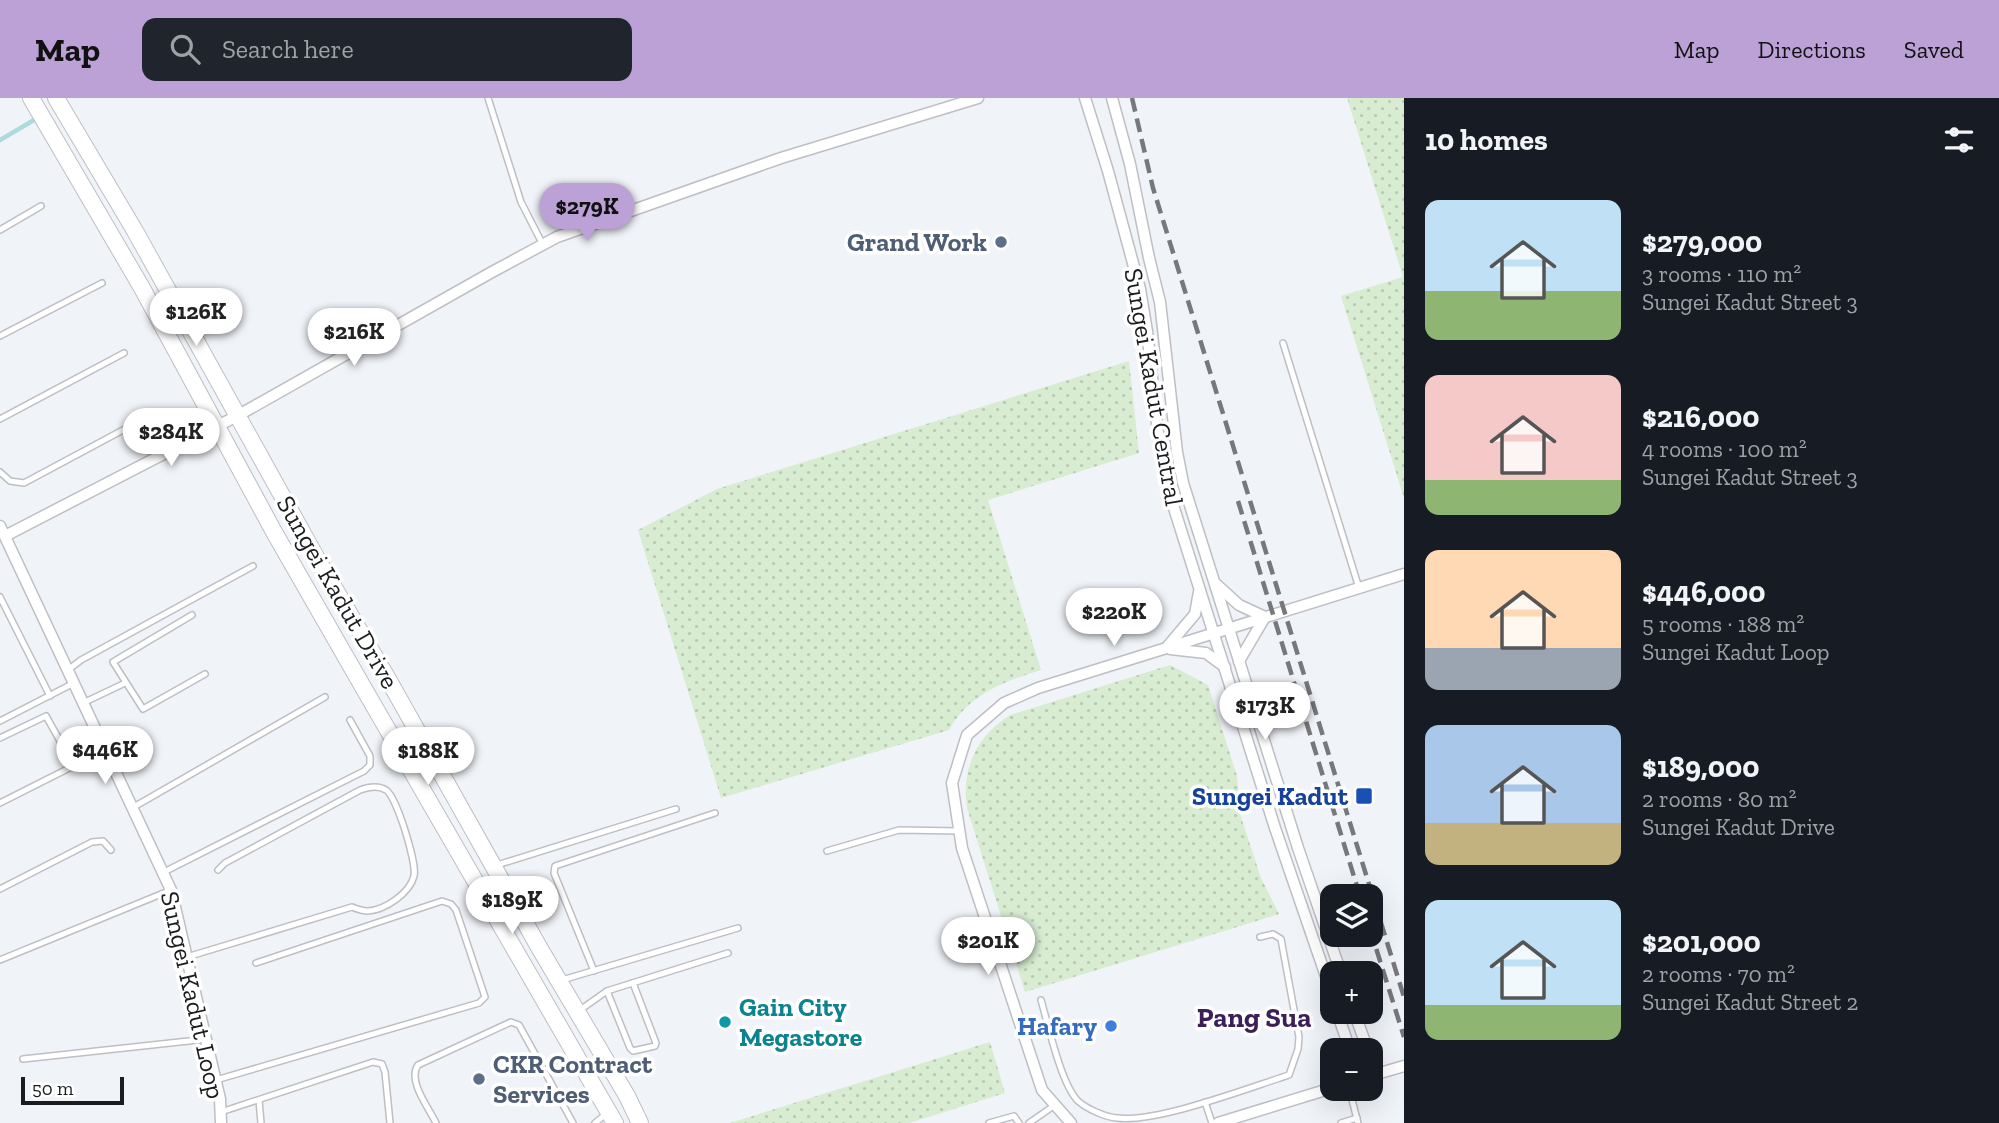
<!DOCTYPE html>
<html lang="en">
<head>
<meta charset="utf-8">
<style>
	body { margin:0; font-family:"Zilla Slab",serif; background:#20242c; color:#f1f3f6; height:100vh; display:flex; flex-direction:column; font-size:26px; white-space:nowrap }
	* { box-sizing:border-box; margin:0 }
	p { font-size:23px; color:#9ea1a6 }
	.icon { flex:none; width:38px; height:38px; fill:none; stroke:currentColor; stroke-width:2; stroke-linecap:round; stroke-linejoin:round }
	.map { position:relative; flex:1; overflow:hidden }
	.details { display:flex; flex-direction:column; background:#171b24; width:595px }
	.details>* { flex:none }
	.controls { position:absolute; left:1320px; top:786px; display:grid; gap:14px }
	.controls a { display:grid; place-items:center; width:63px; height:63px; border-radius:14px; background:#171b24; box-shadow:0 7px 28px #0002; font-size:35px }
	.scale { position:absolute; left:21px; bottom:18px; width:103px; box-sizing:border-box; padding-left:7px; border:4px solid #1b1c1e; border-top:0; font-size:19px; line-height:24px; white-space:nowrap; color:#1b1c1e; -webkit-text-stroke:5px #fff; paint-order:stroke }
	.price { position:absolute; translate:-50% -60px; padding:0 16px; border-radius:24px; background:#fff; color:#222; font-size:23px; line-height:46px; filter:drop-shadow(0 2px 4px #0008) }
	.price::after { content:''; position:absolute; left:50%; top:42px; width:21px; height:16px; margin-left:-10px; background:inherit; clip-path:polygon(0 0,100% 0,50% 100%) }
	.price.current { background:#bca1d7; color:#111 }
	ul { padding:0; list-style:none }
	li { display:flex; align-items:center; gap:21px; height:175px; padding:0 21px }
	li span { display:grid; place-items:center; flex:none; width:196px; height:140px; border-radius:14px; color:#555 }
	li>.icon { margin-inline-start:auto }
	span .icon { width:84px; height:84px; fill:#fffc; stroke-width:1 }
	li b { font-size:30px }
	h2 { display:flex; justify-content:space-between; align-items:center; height:84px; padding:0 21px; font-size:30px }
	header { display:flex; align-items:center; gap:42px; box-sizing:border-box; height:98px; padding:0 35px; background:#bca1d7; color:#111 }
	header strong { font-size:33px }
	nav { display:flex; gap:38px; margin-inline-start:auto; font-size:24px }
	.search { width:490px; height:63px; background:#20242c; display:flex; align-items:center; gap:18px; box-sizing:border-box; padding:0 24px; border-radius:14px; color:#9ea1a6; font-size:26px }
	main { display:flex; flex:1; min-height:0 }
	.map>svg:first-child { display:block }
	.grass { fill:url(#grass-dots) }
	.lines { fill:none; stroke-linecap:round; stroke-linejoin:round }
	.stream { stroke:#acdbdd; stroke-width:4.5 }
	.lane-casing { stroke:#bdbfc5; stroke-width:8 }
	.street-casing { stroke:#bdbfc5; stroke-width:13 }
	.secondary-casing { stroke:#bdbfc5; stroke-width:18 }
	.lane { stroke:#fff; stroke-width:5 }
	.street { stroke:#fff; stroke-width:10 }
	.secondary { stroke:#fff; stroke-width:16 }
	.rail { stroke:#76787b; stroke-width:4.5; stroke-dasharray:14 7; stroke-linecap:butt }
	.service-dot { fill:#5c6f8a; stroke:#fff; stroke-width:2.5 }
	.transit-dot { fill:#1a4fb4; stroke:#fff; stroke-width:2.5 }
	.culture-dot { fill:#0f9aa8; stroke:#fff; stroke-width:2.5 }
	.shop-dot { fill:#3f7fe0; stroke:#fff; stroke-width:2.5 }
	.labels { text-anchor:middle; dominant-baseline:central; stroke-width:7; stroke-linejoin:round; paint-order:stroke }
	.service-label { font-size:26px; font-weight:bold; fill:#4e5e75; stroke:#fff; text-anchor:end }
	.street-label { font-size:26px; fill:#1b1c1e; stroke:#fff }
	.transit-label { font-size:26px; font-weight:bold; fill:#164399; stroke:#fff; text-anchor:end }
	.culture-label { font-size:26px; font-weight:bold; fill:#0d838f; stroke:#fff; text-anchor:start }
	.shop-label { font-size:26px; font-weight:bold; fill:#366cbe; stroke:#fff; text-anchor:end }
	.neighbourhood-label { font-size:28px; font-weight:bold; fill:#3d1f57; stroke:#fff }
</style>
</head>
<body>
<header>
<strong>Map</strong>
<div class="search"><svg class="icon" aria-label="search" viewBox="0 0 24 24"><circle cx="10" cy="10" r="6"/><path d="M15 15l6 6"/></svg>Search here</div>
<nav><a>Map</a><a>Directions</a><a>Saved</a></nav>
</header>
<main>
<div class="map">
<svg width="1404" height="1025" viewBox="0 0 1404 1025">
	<defs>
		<pattern id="grass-dots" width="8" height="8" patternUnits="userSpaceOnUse" patternTransform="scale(1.75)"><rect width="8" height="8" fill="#d7ecd1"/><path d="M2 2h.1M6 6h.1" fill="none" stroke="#b8cab3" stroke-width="1.8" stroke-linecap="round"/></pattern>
	</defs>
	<rect width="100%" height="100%" fill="#f0f3f8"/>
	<g class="grass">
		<polygon points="1347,0 1404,0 1404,400 1341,198 1403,179"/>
		<path d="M1129,263L1139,355L988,402L1041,572C1004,583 969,596 949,632L721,700L638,432L717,391Z"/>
		<path d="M1170,567L1208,587L1237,678L1240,716L1261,780L1279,816L1025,894L967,710C961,670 977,638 1010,617Z"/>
		<polygon points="990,944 1005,995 909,1025 730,1025"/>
	</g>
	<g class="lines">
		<polyline class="stream" points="0,42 34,22"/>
		<defs>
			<g id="lane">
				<polyline points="488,0 521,104 543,147"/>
				<polyline points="0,132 41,108"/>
				<polyline points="0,238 102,185"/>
				<polyline points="1283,245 1359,490"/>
				<polyline points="0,321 124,255"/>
				<polyline points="0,374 10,383 24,385 151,317"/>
				<polyline points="0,499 50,598"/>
				<polyline points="192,517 113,564 143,611 205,576"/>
				<polyline points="68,572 81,562 253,468"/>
				<polyline points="83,605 125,585"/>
				<polyline points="0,623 74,585"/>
				<polyline points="0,640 46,618 74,668"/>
				<polyline points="0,705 105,652"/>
				<polyline points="132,710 325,599"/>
				<polyline points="827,753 899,732 960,733"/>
				<polyline points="494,768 676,711"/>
				<polyline points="162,775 364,673 370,667 370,658 350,622"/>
				<polyline points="0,791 92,744 103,743 111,752"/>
				<path d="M187,859L352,809C357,811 363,813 368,813C385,812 410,795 414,778C417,766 397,699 386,692C378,687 368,689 360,692L225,765L218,772"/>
				<polyline points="0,862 171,792"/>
				<polyline points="594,873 554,775 555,768 715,715"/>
				<polyline points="562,882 738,830"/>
				<polyline points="607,893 630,950 633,953 655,948 656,945 633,885"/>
				<path d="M1041,902C1048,926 1061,986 1078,1003C1087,1011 1105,1019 1117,1020C1157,1025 1248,990 1289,977L1298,951L1299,939L1281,841L1273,836L1260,839"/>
				<polyline points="580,912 607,893 728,855"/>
				<polyline points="23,961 207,941"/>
				<polyline points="216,982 479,905 485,899 456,812 451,806 442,803 256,865"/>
				<polyline points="1349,990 1358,1025"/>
				<polyline points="259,1002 261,1025"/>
				<polyline points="1205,1004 1212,1025"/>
				<polyline points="221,1014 373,964 382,966 385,974 390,1025"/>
				<path d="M436,1025C429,1010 407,983 418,967L511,924L519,927L573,1025"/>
				<polyline points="595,1025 606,1016"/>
				<polyline points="989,1025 1014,1018 1019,1025"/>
				<polyline points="1029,1025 1055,1007"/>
				<polyline points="1341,1025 1357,1020"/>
			</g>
			<g id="street">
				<polyline points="1085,0 1108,73 1140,191 1147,233 1158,335 1168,391 1275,730 1332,896"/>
				<polyline points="1112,0 1130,66 1149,160 1160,204 1177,354 1183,385 1298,750 1341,875"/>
				<polyline points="0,428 171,792 220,1001 221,1025"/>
				<polyline points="5,438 237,318 492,174 557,139 781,60 978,0"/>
				<polyline points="1216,486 1239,507 1265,519"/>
				<polyline points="1168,548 1195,516 1199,494"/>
				<polyline points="1170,551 1206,555 1225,569"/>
				<polyline points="1239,563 1265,519"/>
				<polyline points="1337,914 1350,952"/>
				<polyline points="1354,914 1368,952"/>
				<polyline points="1370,959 1376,976"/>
				<polyline points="1370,978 1404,968"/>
				<polyline points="1071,1025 1042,992 962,750 952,685 967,637 1004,605 1038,590 1404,476"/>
				<polyline points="1218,1025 1332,990"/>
			</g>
			<g id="secondary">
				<polyline points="31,0 142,190 274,434 363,589 615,1025"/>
				<polyline points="56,0 135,133 316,459 388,581 540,851 627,998 640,1025"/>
			</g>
		</defs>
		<use href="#lane" class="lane-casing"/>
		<use href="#street" class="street-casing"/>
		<use href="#secondary" class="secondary-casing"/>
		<use href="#lane" class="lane"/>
		<use href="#street" class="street"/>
		<use href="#secondary" class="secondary"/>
		<g class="rail">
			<polyline points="1132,0 1153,90 1404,899"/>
			<polyline points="1238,403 1360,798"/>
			<polyline points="1370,831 1404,939"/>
		</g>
	</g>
	<g class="service-dot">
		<circle cx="1001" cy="144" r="7"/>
		<circle cx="479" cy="981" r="7"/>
	</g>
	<rect class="transit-dot" x="1355" y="689" width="18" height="18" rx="3.5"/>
	<circle class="culture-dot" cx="725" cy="924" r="7"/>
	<circle class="shop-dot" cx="1111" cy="928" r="7"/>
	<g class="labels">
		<g class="service-label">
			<text x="987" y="144">Grand Work</text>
			<text x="493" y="966" text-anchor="start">CKR Contract<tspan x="493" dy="30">Services</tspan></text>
		</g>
		<g class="street-label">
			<text transform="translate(1154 289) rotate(80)">Sungei Kadut Central</text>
			<text transform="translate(338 494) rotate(60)">Sungei Kadut Drive</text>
			<text transform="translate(193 897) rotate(77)">Sungei Kadut Loop</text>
		</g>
		<g class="transit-label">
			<text x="1348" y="698">Sungei Kadut</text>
		</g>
		<g class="culture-label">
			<text x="739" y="909">Gain City<tspan x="739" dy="30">Megastore</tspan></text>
		</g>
		<g class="shop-label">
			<text x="1097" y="928">Hafary</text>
		</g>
		<g class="neighbourhood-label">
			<text x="1254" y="919">Pang Sua</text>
		</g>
	</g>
</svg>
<div class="controls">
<a><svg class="icon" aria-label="layers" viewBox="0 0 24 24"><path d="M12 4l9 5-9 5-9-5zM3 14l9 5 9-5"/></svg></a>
<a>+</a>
<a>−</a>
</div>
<div class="scale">50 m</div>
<b class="price current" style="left:587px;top:145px">$279K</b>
<b class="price" style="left:196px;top:250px">$126K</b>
<b class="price" style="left:354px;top:270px">$216K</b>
<b class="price" style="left:171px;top:370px">$284K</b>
<b class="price" style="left:1114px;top:550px">$220K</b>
<b class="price" style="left:1265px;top:644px">$173K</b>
<b class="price" style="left:105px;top:688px">$446K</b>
<b class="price" style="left:428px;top:689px">$188K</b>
<b class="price" style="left:512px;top:838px">$189K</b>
<b class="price" style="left:988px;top:879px">$201K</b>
</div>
<section class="details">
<h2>10 homes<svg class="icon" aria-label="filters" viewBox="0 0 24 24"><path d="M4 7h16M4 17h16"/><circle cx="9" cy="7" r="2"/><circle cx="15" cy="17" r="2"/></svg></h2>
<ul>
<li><span style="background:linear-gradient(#bfe0f5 65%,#8fb573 0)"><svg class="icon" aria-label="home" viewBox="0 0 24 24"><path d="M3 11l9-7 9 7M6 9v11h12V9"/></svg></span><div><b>$279,000</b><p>3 rooms · 110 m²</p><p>Sungei Kadut Street 3</p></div></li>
<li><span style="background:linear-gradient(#f6c9c9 75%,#8fb573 0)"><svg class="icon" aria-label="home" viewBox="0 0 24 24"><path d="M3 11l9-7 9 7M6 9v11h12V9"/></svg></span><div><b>$216,000</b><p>4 rooms · 100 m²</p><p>Sungei Kadut Street 3</p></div></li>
<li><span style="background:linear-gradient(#ffd9b3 70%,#9aa5b1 0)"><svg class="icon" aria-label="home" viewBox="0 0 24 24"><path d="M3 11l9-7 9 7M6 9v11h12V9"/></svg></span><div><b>$446,000</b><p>5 rooms · 188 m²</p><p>Sungei Kadut Loop</p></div></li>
<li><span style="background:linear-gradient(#a9c7e8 70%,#c2b280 0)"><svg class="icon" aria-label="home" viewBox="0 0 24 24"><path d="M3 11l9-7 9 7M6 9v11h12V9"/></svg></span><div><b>$189,000</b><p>2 rooms · 80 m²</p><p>Sungei Kadut Drive</p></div></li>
<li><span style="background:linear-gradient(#bfe0f5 75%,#8fb573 0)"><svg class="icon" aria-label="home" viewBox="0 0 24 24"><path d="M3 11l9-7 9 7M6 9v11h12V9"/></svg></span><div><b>$201,000</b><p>2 rooms · 70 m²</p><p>Sungei Kadut Street 2</p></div></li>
</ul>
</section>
</main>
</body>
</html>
